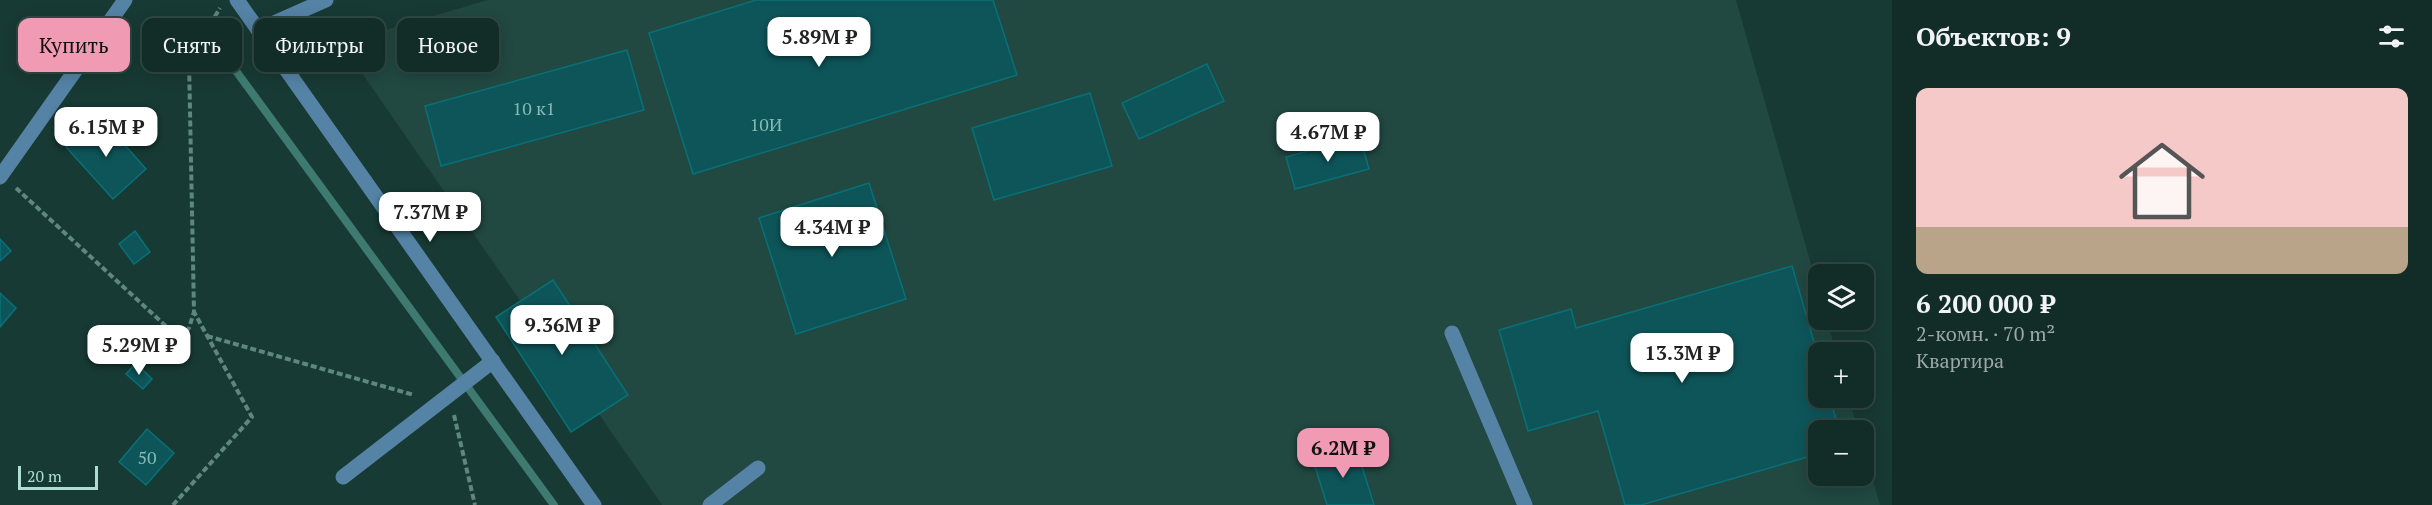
<!DOCTYPE html>
<html lang="ru">
<head>
<meta charset="utf-8">
<style>
	body { margin:0; font-family:"PT Serif",serif; background:#1b342f; color:#f1f3f6; height:100vh; display:flex; flex-direction:column; font-size:22px; white-space:nowrap }
	* { box-sizing:border-box; margin:0 }
	p { font-size:20px; color:#9ca7a7 }
	.icon { flex:none; width:33px; height:33px; fill:none; stroke:currentColor; stroke-width:2; stroke-linecap:round; stroke-linejoin:round }
	.map { position:relative; flex:1; overflow:hidden }
	.side { display:flex; flex-direction:column; background:#122c27; width:540px }
	.side>* { flex:none }
	.top-card { position:absolute; left:18px; top:18px; width:570px; height:54px; display:flex; gap:12px }
	.controls { position:absolute; left:1808px; top:264px; display:grid; gap:12px }
	.controls a { display:grid; place-items:center; width:66px; height:66px; border-radius:12px; background:#122c27; box-shadow:0 3px 15px #0003,0 0 0 2px #314844; font-size:30px }
	.scale { position:absolute; left:18px; bottom:15px; width:80px; box-sizing:border-box; padding-left:6px; border:3px solid #adddd3; border-top:0; font-size:16px; line-height:21px; white-space:nowrap; color:#adddd3; -webkit-text-stroke:4px #183a34; paint-order:stroke }
	.price { position:absolute; translate:-50% -51px; padding:0 14px; border-radius:12px; background:#fff; color:#222; font-size:20px; line-height:39px; filter:drop-shadow(0 2px 3px #0008) }
	.price::after { content:''; position:absolute; left:50%; top:36px; width:18px; height:14px; margin-left:-9px; background:inherit; clip-path:polygon(0 0,100% 0,50% 100%) }
	.price.on { background:#f19ab3; color:#111 }
	ul { padding:0; list-style:none }
	li { display:grid; align-content:center; gap:12px; height:318px; padding:0 24px }
	li span { display:grid; place-items:center; height:186px; border-radius:12px; color:#555 }
	li>.icon { margin-inline-start:auto }
	span .icon { width:108px; height:108px; fill:#fffc; stroke-width:1 }
	li b { font-size:26px }
	h2 { display:flex; justify-content:space-between; align-items:center; height:72px; padding:0 24px; font-size:26px }
	.chip { padding:0 21px; border-radius:12px; background:#122c27; box-shadow:0 3px 15px #0003,0 0 0 2px #314844; font-size:21px; line-height:54px }
	.chip.on { background:#f19ab3; color:#111 }
	main { display:flex; flex:1; min-height:0 }
	.map>svg:first-child { display:block }
	.built { fill:#214841 }
	.lines { fill:none; stroke-linecap:round; stroke-linejoin:round }
	.stream { stroke:#3e7a70; stroke-width:8 }
	.building { fill:#0e5559; stroke:#087177; stroke-width:1.5 }
	.path { stroke:#5e877f; stroke-width:4; stroke-dasharray:6 3; stroke-linecap:butt }
	.minor { stroke:#5483a5; stroke-width:15 }
	.labels { text-anchor:middle; dominant-baseline:central; stroke-width:5; stroke-linejoin:round; paint-order:stroke }
	.number-label { font-size:18px; fill:#85bbb4 }
</style>
</head>
<body>
<main>
<div class="map">
<svg width="1892" height="505" viewBox="0 0 1892 505">
	<rect width="100%" height="100%" fill="#183a34"/>
	<polygon class="built" points="488,0 1736,0 1818,289 1818,320 1827,320 1836,352 1818,352 1818,398 1849,398 1858,430 1818,430 1818,476 1863,476 1863,446 1880,505 662,505 341,43"/>
	<g class="lines">
		<polyline class="stream" points="214,41 554,505"/>
	</g>
	<g class="building">
		<polygon points="756,0 993,0 1017,75 693,174 649,33"/>
		<polygon points="627,50 644,110 441,166 425,106"/>
		<polygon points="1207,64 1224,101 1139,139 1122,103"/>
		<polygon points="1090,93 1112,166 994,200 972,128"/>
		<polygon points="100,117 146,169 113,199 66,147"/>
		<polygon points="1360,137 1369,169 1295,189 1286,157"/>
		<polygon points="869,183 906,299 796,334 759,218"/>
		<polygon points="135,231 150,252 134,264 119,244"/>
		<polygon points="0,239 11,251 0,261"/>
		<polygon points="1792,266 1818,356 1818,398 1830,398 1839,430 1818,430 1818,454 1641,505 1625,505 1598,411 1528,431 1499,330 1571,309 1576,328"/>
		<polygon points="553,280 628,395 571,432 496,317"/>
		<polygon points="0,293 16,308 0,327"/>
		<polygon points="136,363 152,379 143,389 126,374"/>
		<polygon points="147,429 174,453 146,485 119,462"/>
		<polygon points="1356,447 1374,505 1327,505 1313,460"/>
	</g>
	<g class="lines">
		<g class="path">
			<polyline points="16,188 181,340 189,328 194,312 189,60 220,8"/>
			<polyline points="207,336 414,395"/>
			<polyline points="454,415 475,505"/>
			<polyline points="173,505 252,417 194,312"/>
		</g>
		<g class="minor">
			<polyline points="237,0 594,505"/>
			<polyline points="258,30 326,0"/>
			<polyline points="0,177 125,0"/>
			<polyline points="1452,333 1525,505"/>
			<polyline points="343,477 493,361"/>
			<polyline points="710,505 758,468"/>
		</g>
	</g>
	<g class="labels">
		<g class="number-label">
			<text x="534" y="108">10 к1</text>
			<text x="766" y="124">10И</text>
			<text x="147" y="457">50</text>
		</g>
	</g>
</svg>
<div class="controls">
<a><svg class="icon" aria-label="layers" viewBox="0 0 24 24"><path d="M12 4l9 5-9 5-9-5zM3 14l9 5 9-5"/></svg></a>
<a>+</a>
<a>−</a>
</div>
<div class="scale">20 m</div>
<b class="price" style="left:819px;top:68px">5.89M ₽</b>
<b class="price" style="left:106px;top:158px">6.15M ₽</b>
<b class="price" style="left:1328px;top:163px">4.67M ₽</b>
<b class="price" style="left:430px;top:243px">7.37M ₽</b>
<b class="price" style="left:832px;top:258px">4.34M ₽</b>
<b class="price" style="left:562px;top:356px">9.36M ₽</b>
<b class="price" style="left:139px;top:376px">5.29M ₽</b>
<b class="price" style="left:1682px;top:384px">13.3M ₽</b>
<b class="price on" style="left:1343px;top:479px">6.2M ₽</b>
<div class="top-card">
<a class="chip on">Купить</a>
<a class="chip">Снять</a>
<a class="chip">Фильтры</a>
<a class="chip">Новое</a>
</div>
</div>
<section class="side">
<h2>Объектов: 9<svg class="icon" aria-label="filters" viewBox="0 0 24 24"><path d="M4 7h16M4 17h16"/><circle cx="9" cy="7" r="2"/><circle cx="15" cy="17" r="2"/></svg></h2>
<ul>
<li><span style="background:linear-gradient(#f6c9c9 75%,#b9a48a 0)"><svg class="icon" aria-label="home" viewBox="0 0 24 24"><path d="M3 11l9-7 9 7M6 9v11h12V9"/></svg></span><div><b>6 200 000 ₽</b><p>2-комн. · 70 m²</p><p>Квартира</p></div></li>
</ul>
</section>
</main>
</body>
</html>
